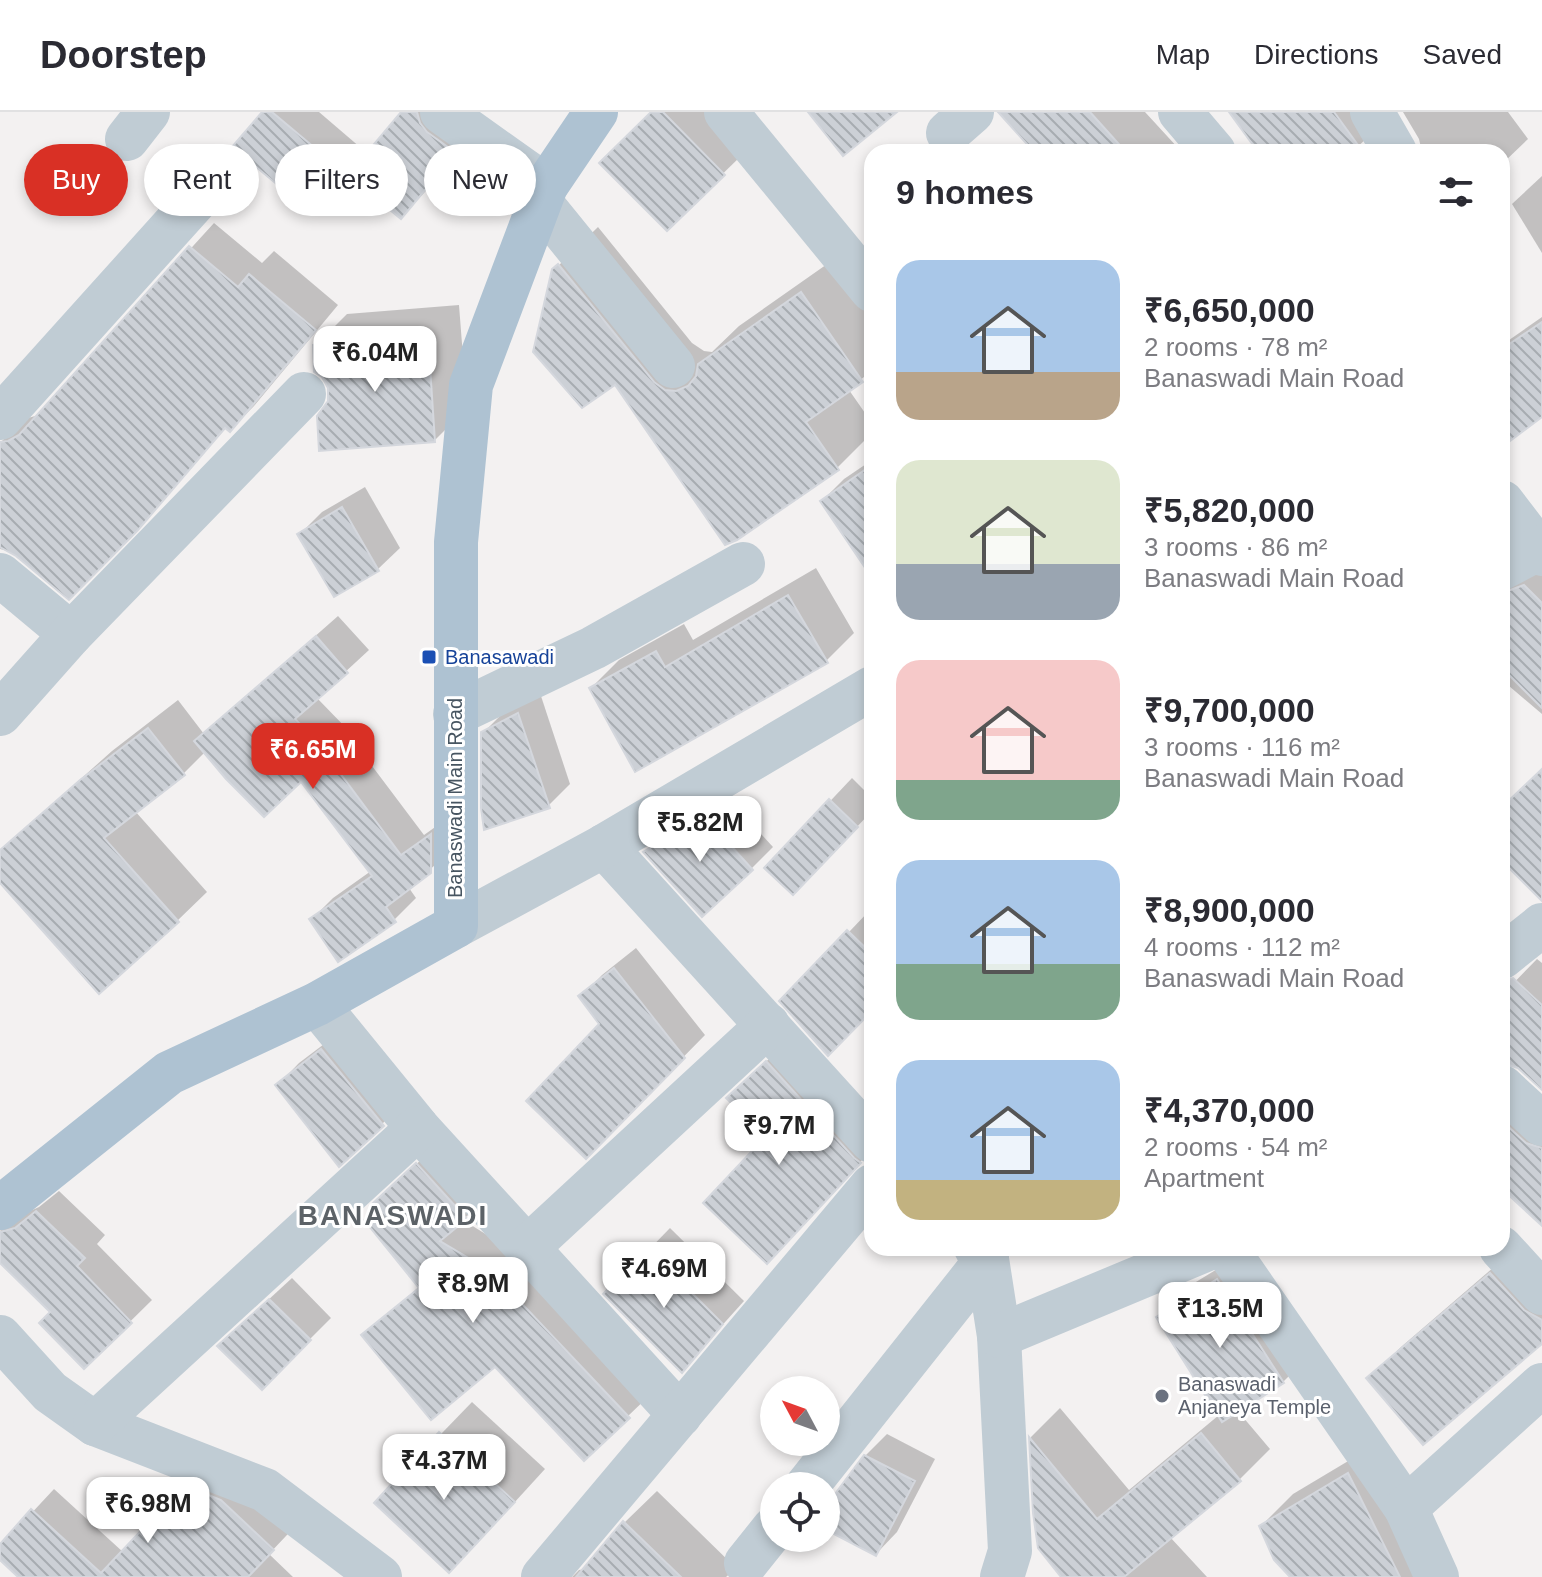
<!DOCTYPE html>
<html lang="en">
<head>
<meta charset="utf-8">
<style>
	body { margin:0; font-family:Arial,sans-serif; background:#f2f2f3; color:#2b2b33; height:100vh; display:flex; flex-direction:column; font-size:30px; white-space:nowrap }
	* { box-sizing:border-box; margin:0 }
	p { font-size:26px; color:#7c7c81 }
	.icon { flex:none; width:44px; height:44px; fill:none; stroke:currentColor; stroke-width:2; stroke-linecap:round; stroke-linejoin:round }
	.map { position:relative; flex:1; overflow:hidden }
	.side { position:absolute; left:864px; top:32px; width:646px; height:1112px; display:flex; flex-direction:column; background:#fff; border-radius:24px; box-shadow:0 4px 12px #0003 }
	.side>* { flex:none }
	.hud { position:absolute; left:24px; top:32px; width:720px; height:72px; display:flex; gap:16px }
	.needle { width:52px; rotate:311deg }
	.buttons { position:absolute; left:760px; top:1264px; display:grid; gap:16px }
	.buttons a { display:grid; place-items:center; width:80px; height:80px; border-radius:50%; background:#fff; box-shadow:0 4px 12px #0003; font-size:40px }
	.price { position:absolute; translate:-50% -68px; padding:0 18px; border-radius:16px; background:#fff; color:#222; font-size:26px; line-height:52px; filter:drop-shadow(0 2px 4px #0008) }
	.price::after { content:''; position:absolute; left:50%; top:48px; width:24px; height:18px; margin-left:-12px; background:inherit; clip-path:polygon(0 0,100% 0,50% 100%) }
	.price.on { background:#d93025; color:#fff }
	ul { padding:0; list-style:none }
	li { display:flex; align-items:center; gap:24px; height:200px; padding:0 32px }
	li span { display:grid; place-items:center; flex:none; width:224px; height:160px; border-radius:24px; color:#555 }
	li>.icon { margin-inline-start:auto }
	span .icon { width:96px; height:96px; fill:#fffc; stroke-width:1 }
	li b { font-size:34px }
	h2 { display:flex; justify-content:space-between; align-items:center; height:96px; padding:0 32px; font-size:34px }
	.chip { padding:0 28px; border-radius:36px; background:#fff; box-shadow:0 4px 12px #0003; font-size:28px; line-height:72px }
	.chip.on { background:#d93025; color:#fff }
	header { display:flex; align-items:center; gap:48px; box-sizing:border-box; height:112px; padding:0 40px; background:#fff; border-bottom:2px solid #e1e1e2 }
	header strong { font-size:38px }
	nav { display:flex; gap:44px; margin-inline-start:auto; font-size:28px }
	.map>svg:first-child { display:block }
	.shadow { fill:#0003 }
	.building { fill:url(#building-back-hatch); stroke:#d4d7dd; stroke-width:2 }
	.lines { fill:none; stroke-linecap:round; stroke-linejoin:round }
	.minor { stroke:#c0ccd4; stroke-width:44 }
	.major { stroke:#aec2d2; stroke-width:44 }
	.transit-dot { fill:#1a4fb4; stroke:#fff; stroke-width:3 }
	.worship-dot { fill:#6b7280; stroke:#fff; stroke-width:3 }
	.labels { text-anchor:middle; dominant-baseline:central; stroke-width:6; stroke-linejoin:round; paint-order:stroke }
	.transit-label { font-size:20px; fill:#164399; stroke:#fff; text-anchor:start }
	.street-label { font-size:20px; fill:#475561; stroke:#fff }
	.worship-label { font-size:20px; fill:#5b616d; stroke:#fff; text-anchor:start }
	.district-label { font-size:28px; font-weight:bold; letter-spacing:2px; fill:#5c6267; stroke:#fff }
</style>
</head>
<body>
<header>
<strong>Doorstep</strong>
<nav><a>Map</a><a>Directions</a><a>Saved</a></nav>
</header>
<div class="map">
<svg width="1542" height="1465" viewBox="0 0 1542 1465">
	<defs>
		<pattern id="building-back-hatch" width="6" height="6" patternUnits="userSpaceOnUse" patternTransform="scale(2)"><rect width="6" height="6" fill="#ccd0d6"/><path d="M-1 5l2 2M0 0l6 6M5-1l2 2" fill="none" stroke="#a7acb1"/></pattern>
	</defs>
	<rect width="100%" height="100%" fill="#f3f1f1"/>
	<g class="shadow">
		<polygon points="264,0 319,0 361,36 308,95"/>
		<polygon points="404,0 451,0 476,18 423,82 401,104"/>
		<polygon points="654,0 705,0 742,43 667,116"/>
		<polygon points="1010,0 1145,0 1179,37 1199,18 1221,40 1037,40"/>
		<polygon points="1248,0 1377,0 1383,11 1352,40 1260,40"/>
		<polygon points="1403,0 1508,0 1528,27 1502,52 1502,40 1422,40 1419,27"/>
		<polygon points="1542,64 1542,141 1512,92"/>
		<polygon points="214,111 262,151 274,139 338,193 254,294 230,318 227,315 93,461 0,437 0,331 24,307 39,303"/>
		<polygon points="598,115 692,231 704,239 712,240 739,214 840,143 872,188 872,258 849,278 872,311 872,321 837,356 736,427 554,158"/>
		<polygon points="459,193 467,296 435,328 330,289 330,275 315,234 347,202"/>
		<polygon points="1542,205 1542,302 1502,327 1502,233"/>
		<polygon points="872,348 872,458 822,389 844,367"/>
		<polygon points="1502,362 1509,378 1503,427 1507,441 1542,450 1542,602 1502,568"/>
		<polygon points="365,375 400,436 378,457 335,483 300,422 322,400"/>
		<polygon points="816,456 854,521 826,549 591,576 619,548 684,512 693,528"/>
		<polygon points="338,504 369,538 317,586 350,620 348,622 424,723 452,703 452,738 409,776 416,786 394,808 311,808 333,786 371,759 301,667 205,640 183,662 135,699 207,780 177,809 0,768 0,739 112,639 178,588 204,622"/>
		<polygon points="540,581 570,672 548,694 483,621 505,599"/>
		<polygon points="852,666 872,686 872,699 815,759 767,756"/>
		<polygon points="726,684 773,735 752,756 646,740 668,719"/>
		<polygon points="870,798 872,800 872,897 849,820"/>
		<polygon points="636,836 705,923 586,1044 602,912 581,885 602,863"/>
		<polygon points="1537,847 1542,851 1542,975 1520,955 1502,947 1502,883"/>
		<polygon points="344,917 404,990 382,1012 278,973 299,951"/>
		<polygon points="789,929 872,1037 789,1128 769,1024 750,964"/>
		<polygon points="1542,985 1542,1112 1502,1074 1502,995"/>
		<polygon points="439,1031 487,1084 463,1108 513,1139 650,1283 584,1346 495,1252 364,1223 420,1174 376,1099 394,1073"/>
		<polygon points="59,1079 105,1123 97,1132 152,1188 84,1255 53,1200 0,1149 0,1119 20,1099 28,1100 39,1095"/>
		<polygon points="670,1116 744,1189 682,1258 606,1182"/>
		<polygon points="1523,1130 1542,1151 1542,1229 1369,1266 1401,1235"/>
		<polygon points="1250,1137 1315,1238 1283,1270 1237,1298 1270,1337 1240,1367 1170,1425 1207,1465 1063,1465 1035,1400 1031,1325 1060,1296 1129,1378 1219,1303 1159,1205 1191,1173"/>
		<polygon points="292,1166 331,1206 262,1275 242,1212"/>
		<polygon points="472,1290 545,1357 481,1427 441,1322"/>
		<polygon points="887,1322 935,1347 897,1420 876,1442 826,1416 826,1398 865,1344"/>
		<polygon points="1380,1330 1447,1465 1293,1465 1261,1414 1293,1382"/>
		<polygon points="216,1344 303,1406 269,1442 293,1465 21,1465 0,1446 0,1435 54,1377 123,1440"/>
		<polygon points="657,1379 736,1456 726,1465 572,1465 579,1458 585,1457 625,1410"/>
	</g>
	<g class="building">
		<polygon points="262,0 272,0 341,58 308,98 232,35"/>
		<polygon points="401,0 417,0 420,11 427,20 456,41 401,107 348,63"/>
		<polygon points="651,0 663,0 725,63 667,119 599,51"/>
		<polygon points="808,0 897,0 843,44"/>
		<polygon points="998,0 1090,0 1126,40 1034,40"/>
		<polygon points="1229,0 1334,0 1363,40 1258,40"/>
		<polygon points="189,134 238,175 249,162 316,218 230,320 225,316 138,418 69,488 16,444 0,435 0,330 8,329 19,323"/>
		<polygon points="558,152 654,270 665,278 676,279 688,274 696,264 698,252 801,180 863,270 806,310 839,358 737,428 725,433 615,273 582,296 533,240 552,157"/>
		<polygon points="1542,210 1542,305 1502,335 1502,237"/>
		<polygon points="428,224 435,330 319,339 317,304 328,289 328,276 322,265 314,260 313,233"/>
		<polygon points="872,353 872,466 820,389"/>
		<polygon points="342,395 379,459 334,485 297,422"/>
		<polygon points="1524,473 1542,491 1542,596 1502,556 1502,481"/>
		<polygon points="788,483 828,551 635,660 589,576 656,539 665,555"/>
		<polygon points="316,524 348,561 295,607 330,643 328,645 401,743 431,722 431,761 386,795 396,810 338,850 309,807 372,764 301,670 264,705 226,667 194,629"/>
		<polygon points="518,601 550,696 484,718 481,696 481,620"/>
		<polygon points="148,616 185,663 104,726 179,810 99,882 0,771 0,738 80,668"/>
		<polygon points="1542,657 1542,789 1502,749 1502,695"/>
		<polygon points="829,687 858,715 793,783 764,756"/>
		<polygon points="704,704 753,758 702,805 643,740"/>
		<polygon points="847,818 872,842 872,899 828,944 779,889"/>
		<polygon points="614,856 685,946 586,1047 526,989 599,912 578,884"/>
		<polygon points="1513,866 1542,893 1542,978 1518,956 1502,951 1502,869"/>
		<polygon points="321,937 384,1014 339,1055 275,973"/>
		<polygon points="766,949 854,1046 861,1051 767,1152 703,1091 766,1024 726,986"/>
		<polygon points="1502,1009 1526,1031 1542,1036 1542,1114 1502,1077"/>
		<polygon points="416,1051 467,1107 440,1129 492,1160 630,1306 584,1349 495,1255 431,1308 361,1223 419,1176 364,1108 374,1100 370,1094"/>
		<polygon points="36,1099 85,1146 77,1154 132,1211 84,1257 39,1211 50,1200 0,1151 0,1120 15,1116"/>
		<polygon points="647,1136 723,1212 682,1261 603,1182"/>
		<polygon points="1490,1161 1524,1198 1542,1208 1542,1232 1423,1333 1366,1266"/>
		<polygon points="1217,1167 1284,1271 1222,1310 1156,1205"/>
		<polygon points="269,1187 311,1228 262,1278 217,1234"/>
		<polygon points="439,1320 515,1390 449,1461 374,1391"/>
		<polygon points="1201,1321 1241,1369 1124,1465 1061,1465 1038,1436 1033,1401 1029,1325 1097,1407"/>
		<polygon points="864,1343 915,1369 876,1444 826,1418 826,1394"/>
		<polygon points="1348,1361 1400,1465 1290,1465 1274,1448 1259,1414"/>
		<polygon points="184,1373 221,1388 274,1438 248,1465 18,1465 0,1448 0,1432 31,1397 101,1461"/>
		<polygon points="623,1409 681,1465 576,1465"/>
	</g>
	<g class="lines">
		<g class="minor">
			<polyline points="442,0 546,74"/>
			<polyline points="726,0 872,178"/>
			<polyline points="1180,0 1214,40"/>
			<polyline points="1372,0 1395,40"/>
			<polyline points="948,21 972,0"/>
			<polyline points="127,27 148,0"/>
			<polyline points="540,90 673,254"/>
			<polyline points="0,306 207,76"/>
			<polyline points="1502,390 1542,442"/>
			<polyline points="1502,456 1542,435"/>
			<polyline points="0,463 71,522"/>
			<polyline points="0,602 71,522 304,282"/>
			<polyline points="455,602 593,536 743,452"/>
			<polyline points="604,734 872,1029"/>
			<polyline points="456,814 604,734 872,576"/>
			<polyline points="1502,845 1542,813"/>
			<polyline points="317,892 418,1016 680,1303"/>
			<polyline points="1502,975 1542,1012"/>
			<polyline points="528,1135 768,913"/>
			<polyline points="976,1136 987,1147 999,1224 1010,1439 1002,1465"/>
			<polyline points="1226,1136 1406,1396 1437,1465"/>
			<polyline points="1501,1136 1542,1181"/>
			<polyline points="999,1224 1210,1136"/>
			<polyline points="0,1225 50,1280 95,1312 265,1378 380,1465"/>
			<polyline points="95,1312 418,1016"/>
			<polyline points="807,1374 987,1147"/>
			<polyline points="1406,1396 1542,1273"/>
			<polyline points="746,1451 774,1416"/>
			<polyline points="543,1465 872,1074"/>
		</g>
		<polyline class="major" points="0,1096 169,961 317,892 456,814 456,430 471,273 546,74 596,0"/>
	</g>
	<rect class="transit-dot" x="421" y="537" width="16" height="16" rx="4"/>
	<circle class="worship-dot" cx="1162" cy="1284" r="8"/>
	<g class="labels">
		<g class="transit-label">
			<text x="445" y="545">Banasawadi</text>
		</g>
		<g class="street-label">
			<text transform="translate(455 686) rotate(-90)">Banaswadi Main Road</text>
		</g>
		<g class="worship-label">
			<text x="1178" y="1272">Banaswadi<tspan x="1178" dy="23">Anjaneya Temple</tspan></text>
		</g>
		<g class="district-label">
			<text x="393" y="1103">BANASWADI</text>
		</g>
	</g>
</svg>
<div class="buttons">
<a><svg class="needle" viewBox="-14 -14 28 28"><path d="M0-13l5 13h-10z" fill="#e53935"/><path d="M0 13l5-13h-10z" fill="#7c7c81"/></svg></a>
<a><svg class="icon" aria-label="locate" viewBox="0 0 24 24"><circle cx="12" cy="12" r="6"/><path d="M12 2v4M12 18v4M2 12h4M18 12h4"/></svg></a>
</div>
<b class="price" style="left:375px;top:282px">₹6.04M</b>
<b class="price on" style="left:313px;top:679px">₹6.65M</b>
<b class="price" style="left:700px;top:752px">₹5.82M</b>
<b class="price" style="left:779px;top:1055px">₹9.7M</b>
<b class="price" style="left:664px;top:1198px">₹4.69M</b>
<b class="price" style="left:473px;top:1213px">₹8.9M</b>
<b class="price" style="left:1220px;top:1238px">₹13.5M</b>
<b class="price" style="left:444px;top:1390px">₹4.37M</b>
<b class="price" style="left:148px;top:1433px">₹6.98M</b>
<div class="hud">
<a class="chip on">Buy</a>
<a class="chip">Rent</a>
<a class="chip">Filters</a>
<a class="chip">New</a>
</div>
<section class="side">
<h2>9 homes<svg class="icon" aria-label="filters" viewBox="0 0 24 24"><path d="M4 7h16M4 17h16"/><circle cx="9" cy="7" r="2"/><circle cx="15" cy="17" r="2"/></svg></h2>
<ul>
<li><span style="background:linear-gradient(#a9c7e8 70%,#b9a48a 0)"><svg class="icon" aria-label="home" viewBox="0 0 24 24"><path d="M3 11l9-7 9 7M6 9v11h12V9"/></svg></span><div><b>₹6,650,000</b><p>2 rooms · 78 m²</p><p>Banaswadi Main Road</p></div></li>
<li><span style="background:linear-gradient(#dfe7d0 65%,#9aa5b1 0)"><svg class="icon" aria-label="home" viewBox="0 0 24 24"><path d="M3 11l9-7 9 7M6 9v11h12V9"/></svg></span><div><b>₹5,820,000</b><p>3 rooms · 86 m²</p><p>Banaswadi Main Road</p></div></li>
<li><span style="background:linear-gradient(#f6c9c9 75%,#7fa58c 0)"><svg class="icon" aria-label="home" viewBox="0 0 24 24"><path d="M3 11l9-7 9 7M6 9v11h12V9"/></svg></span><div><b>₹9,700,000</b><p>3 rooms · 116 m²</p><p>Banaswadi Main Road</p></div></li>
<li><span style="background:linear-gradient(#a9c7e8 65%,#7fa58c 0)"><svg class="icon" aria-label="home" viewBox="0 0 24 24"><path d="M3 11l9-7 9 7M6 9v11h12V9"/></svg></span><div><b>₹8,900,000</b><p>4 rooms · 112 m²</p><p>Banaswadi Main Road</p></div></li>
<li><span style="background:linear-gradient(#a9c7e8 75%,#c2b280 0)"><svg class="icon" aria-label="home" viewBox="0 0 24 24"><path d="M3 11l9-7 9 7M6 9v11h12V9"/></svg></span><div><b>₹4,370,000</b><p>2 rooms · 54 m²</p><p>Apartment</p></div></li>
</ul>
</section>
</div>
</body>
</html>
